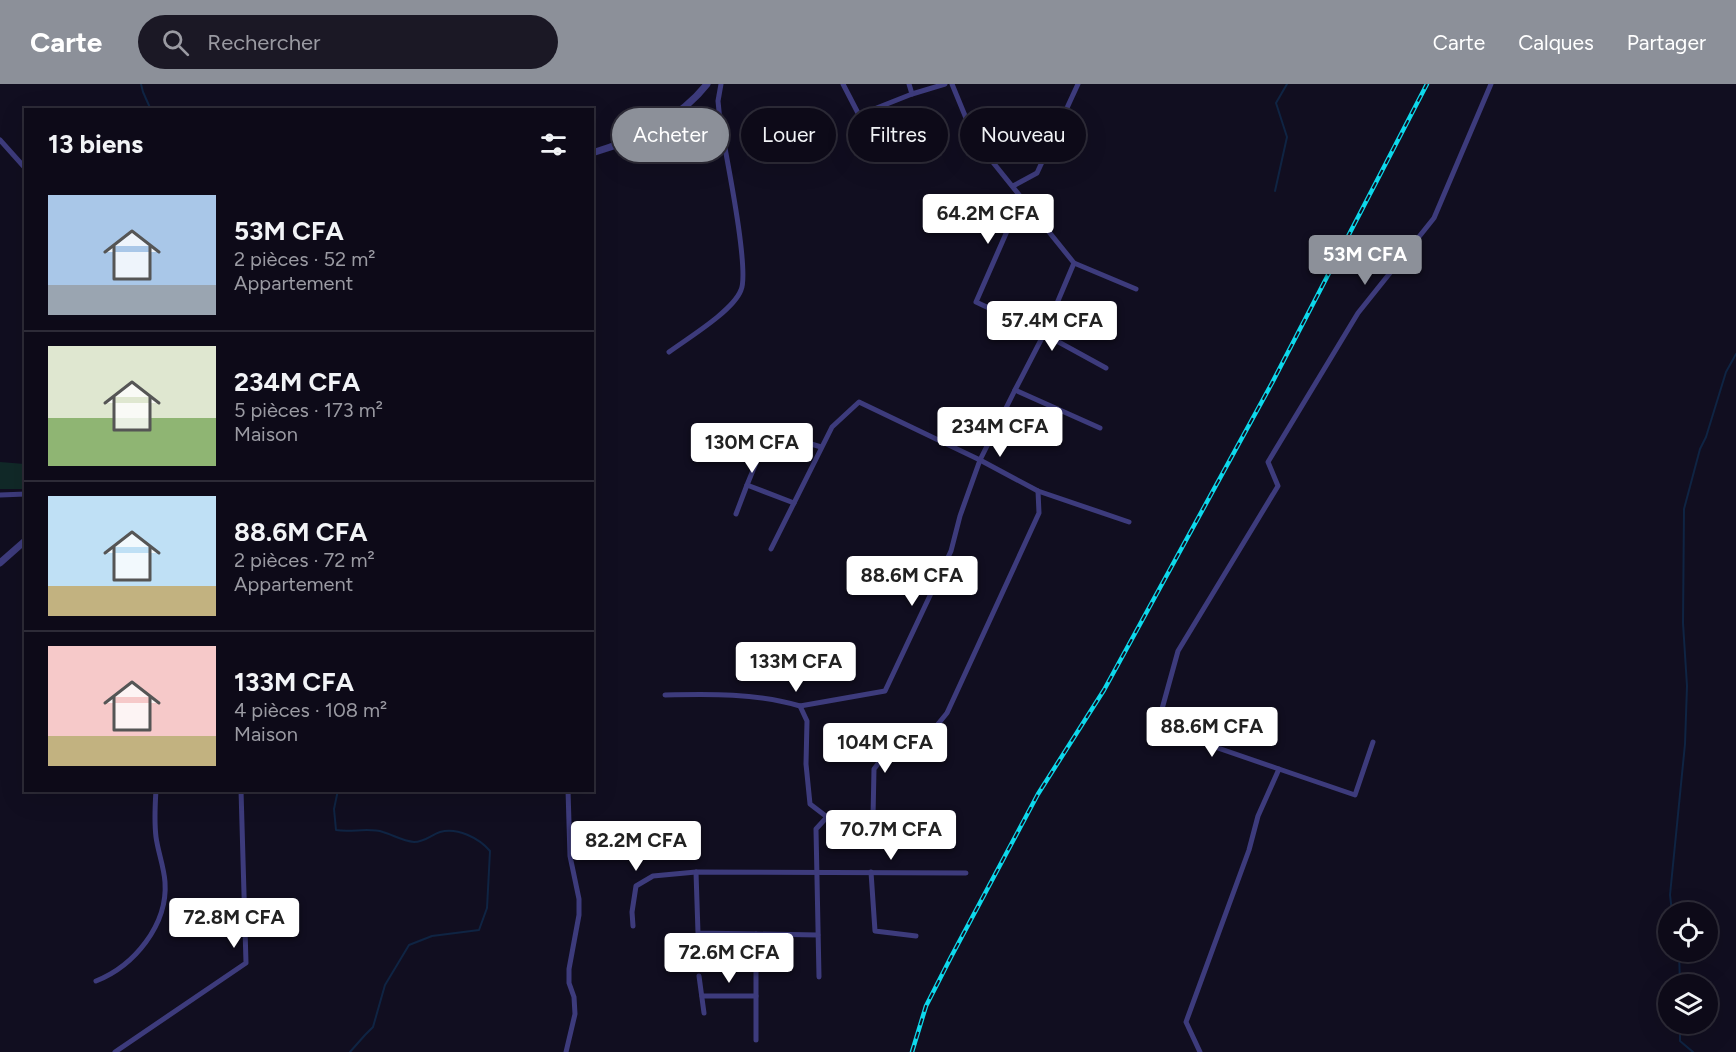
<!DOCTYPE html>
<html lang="fr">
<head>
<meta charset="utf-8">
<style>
	body { margin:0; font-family:Figtree,sans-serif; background:#1b1825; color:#f1f3f6; height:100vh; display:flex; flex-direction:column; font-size:22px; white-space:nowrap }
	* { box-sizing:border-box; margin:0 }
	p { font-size:20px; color:#9a9aa2 }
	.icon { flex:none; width:33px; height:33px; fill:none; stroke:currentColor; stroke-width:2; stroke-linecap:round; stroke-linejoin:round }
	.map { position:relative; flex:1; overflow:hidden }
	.sheet { position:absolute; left:24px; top:24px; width:570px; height:684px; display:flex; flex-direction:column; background:#0d0a18; border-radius:0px; box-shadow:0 6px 24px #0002,0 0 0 2px #2d2b37 }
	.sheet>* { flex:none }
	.hud { position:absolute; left:612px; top:24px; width:570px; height:54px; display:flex; gap:12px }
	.buttons { position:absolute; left:1658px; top:818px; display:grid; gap:12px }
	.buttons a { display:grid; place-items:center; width:60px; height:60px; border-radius:50%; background:#0d0a18; box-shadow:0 6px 24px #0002,0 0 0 2px #2d2b37; font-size:30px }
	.price { position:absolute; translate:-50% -51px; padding:0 14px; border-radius:6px; background:#fff; color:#222; font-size:20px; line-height:39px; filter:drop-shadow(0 2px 3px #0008) }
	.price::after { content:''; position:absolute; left:50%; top:36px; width:18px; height:14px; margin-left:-9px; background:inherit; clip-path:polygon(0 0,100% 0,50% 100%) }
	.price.selected { background:#8c9099; color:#fff }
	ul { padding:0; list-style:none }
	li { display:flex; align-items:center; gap:18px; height:150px; padding:0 24px }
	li+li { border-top:2px solid #2d2b37 }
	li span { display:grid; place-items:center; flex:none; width:168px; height:120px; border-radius:0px; color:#555 }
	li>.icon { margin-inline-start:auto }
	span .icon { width:72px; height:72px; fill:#fffc; stroke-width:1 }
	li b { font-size:26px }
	h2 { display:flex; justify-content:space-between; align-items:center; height:72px; padding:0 24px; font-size:26px }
	.pill { padding:0 21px; border-radius:27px; background:#0d0a18; box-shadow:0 6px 24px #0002,0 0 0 2px #2d2b37; font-size:21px; line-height:54px }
	.pill.selected { background:#8c9099; color:#fff }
	header { display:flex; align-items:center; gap:36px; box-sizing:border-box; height:84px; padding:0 30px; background:#8c9099; color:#fff }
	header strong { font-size:28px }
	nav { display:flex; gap:33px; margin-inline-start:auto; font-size:21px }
	.search { width:420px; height:54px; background:#1b1825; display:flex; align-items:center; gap:15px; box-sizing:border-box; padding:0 21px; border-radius:33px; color:#9a9aa2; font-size:22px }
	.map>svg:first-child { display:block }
	.green { fill:#112928 }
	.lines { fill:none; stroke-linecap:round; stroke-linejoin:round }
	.stream { stroke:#0f2443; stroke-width:2 }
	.minor { stroke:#3d3b7c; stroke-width:5 }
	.tertiary { stroke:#3d3b7c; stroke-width:7 }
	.rail-casing { stroke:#0dd8eb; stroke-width:4.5 }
	.rail { stroke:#110e20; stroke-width:2; stroke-dasharray:7; stroke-linecap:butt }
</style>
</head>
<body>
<header>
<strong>Carte</strong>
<div class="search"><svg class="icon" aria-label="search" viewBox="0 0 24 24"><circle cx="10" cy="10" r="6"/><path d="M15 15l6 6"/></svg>Rechercher</div>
<nav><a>Carte</a><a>Calques</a><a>Partager</a></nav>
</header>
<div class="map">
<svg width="1736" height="968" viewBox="0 0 1736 968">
	<rect width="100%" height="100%" fill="#110e20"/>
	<polygon class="green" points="0,378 25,380 25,405 0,405"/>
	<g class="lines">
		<g class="stream">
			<polyline points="141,0 143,8 151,26"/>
			<polyline points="1275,107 1287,53 1276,19 1287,0"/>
			<path d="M338,706L334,725L336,746C351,749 368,743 383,748C393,751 403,757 414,758C425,758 431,751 440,748C457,743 479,754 490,767L487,824L479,846L432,852L409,861L385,901L373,943L365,951L350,968"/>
			<polyline points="1672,828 1670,811 1685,660 1687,602 1683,539 1684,425 1700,365 1706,353 1726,288 1736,270"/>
			<polyline points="1679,867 1680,900"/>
			<polyline points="1680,939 1680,957 1693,968"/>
		</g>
		<g class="minor">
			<polyline points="843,0 859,31 912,10 945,0"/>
			<polyline points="909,0 912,10"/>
			<polyline points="952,0 975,56 1074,179 1136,205"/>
			<polyline points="0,56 26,85"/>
			<polyline points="1013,102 1037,89 1078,0"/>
			<polyline points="1022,113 976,218 1044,250 1074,179"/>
			<path d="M669,268C688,254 733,227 741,206C750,186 725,66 720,37L718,17L721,0"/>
			<polyline points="1015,306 1044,250 1106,284"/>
			<polyline points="1100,344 1015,306 980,376 1038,407 1129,438"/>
			<polyline points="747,401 769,347 821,363"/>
			<polyline points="0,411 26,410"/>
			<polyline points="736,430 747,401 794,419"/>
			<polyline points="771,465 832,343 859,318 980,376 960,432 951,467 885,607 800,622"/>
			<path d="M665,611C709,610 757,609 800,622L807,637L806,680L810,720L827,733"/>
			<polyline points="1279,685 1355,711 1373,658"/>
			<polyline points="871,788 875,847 916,852"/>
			<polyline points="633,842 632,828 636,802 653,792 696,788"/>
			<polyline points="756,850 698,849 696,788 966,789"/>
			<polyline points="699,892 704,929"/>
			<polyline points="819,893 816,745 827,733 873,733 874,685 884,672 909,672 916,667 947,629 1039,429 1038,407"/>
			<path d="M96,897C134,882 168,841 165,798C164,783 158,768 156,753C154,737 155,722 156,706"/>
			<polyline points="702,912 756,912"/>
			<polyline points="756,956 756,850 818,851"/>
			<polyline points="115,968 246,879 241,706"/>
			<polyline points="566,968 575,930 574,913 569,899 569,885 579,831 579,815 570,772 568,706"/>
			<polyline points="1200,968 1186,938 1249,766 1258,732 1279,685 1157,643 1178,567 1278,402 1268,378 1358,229 1434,134 1491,0"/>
		</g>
		<g class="tertiary">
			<path d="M592,69C635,56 679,36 707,0"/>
			<polyline points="0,479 26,456"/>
		</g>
		<defs>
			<polyline id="rail" points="912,968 926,922 951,873 1038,710 1104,606 1272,299 1427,0"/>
		</defs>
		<use href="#rail" class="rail-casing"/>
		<use href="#rail" class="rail"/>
	</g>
</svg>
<div class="buttons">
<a><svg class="icon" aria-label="locate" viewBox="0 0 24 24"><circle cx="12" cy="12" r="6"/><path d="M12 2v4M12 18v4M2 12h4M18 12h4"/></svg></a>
<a><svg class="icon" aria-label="layers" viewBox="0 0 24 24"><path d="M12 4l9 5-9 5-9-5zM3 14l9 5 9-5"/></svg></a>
</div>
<b class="price" style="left:988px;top:161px">64.2M CFA</b>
<b class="price selected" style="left:1365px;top:202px">53M CFA</b>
<b class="price" style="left:1052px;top:268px">57.4M CFA</b>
<b class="price" style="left:1000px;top:374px">234M CFA</b>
<b class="price" style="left:752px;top:390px">130M CFA</b>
<b class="price" style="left:912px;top:523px">88.6M CFA</b>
<b class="price" style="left:796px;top:609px">133M CFA</b>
<b class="price" style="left:1212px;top:674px">88.6M CFA</b>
<b class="price" style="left:885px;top:690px">104M CFA</b>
<b class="price" style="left:891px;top:777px">70.7M CFA</b>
<b class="price" style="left:636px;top:788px">82.2M CFA</b>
<b class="price" style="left:234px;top:865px">72.8M CFA</b>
<b class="price" style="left:729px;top:900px">72.6M CFA</b>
<div class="hud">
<a class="pill selected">Acheter</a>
<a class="pill">Louer</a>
<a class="pill">Filtres</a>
<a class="pill">Nouveau</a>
</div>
<section class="sheet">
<h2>13 biens<svg class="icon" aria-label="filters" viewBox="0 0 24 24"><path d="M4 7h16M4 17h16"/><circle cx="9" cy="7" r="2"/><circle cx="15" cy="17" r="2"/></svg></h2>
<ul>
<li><span style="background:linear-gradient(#a9c7e8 75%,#9aa5b1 0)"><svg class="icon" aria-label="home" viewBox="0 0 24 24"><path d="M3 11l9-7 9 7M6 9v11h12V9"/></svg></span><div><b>53M CFA</b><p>2 pièces · 52 m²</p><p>Appartement</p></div></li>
<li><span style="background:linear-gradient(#dfe7d0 60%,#8fb573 0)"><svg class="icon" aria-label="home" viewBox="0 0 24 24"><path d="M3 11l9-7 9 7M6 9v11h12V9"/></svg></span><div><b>234M CFA</b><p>5 pièces · 173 m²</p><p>Maison</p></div></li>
<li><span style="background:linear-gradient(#bfe0f5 75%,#c2b280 0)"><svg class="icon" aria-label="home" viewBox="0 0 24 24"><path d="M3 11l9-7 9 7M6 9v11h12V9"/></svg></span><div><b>88.6M CFA</b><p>2 pièces · 72 m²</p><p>Appartement</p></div></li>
<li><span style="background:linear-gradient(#f6c9c9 75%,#c2b280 0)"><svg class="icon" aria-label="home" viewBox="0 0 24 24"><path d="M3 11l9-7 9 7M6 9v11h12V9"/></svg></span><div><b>133M CFA</b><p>4 pièces · 108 m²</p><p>Maison</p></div></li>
</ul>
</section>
</div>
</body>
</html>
